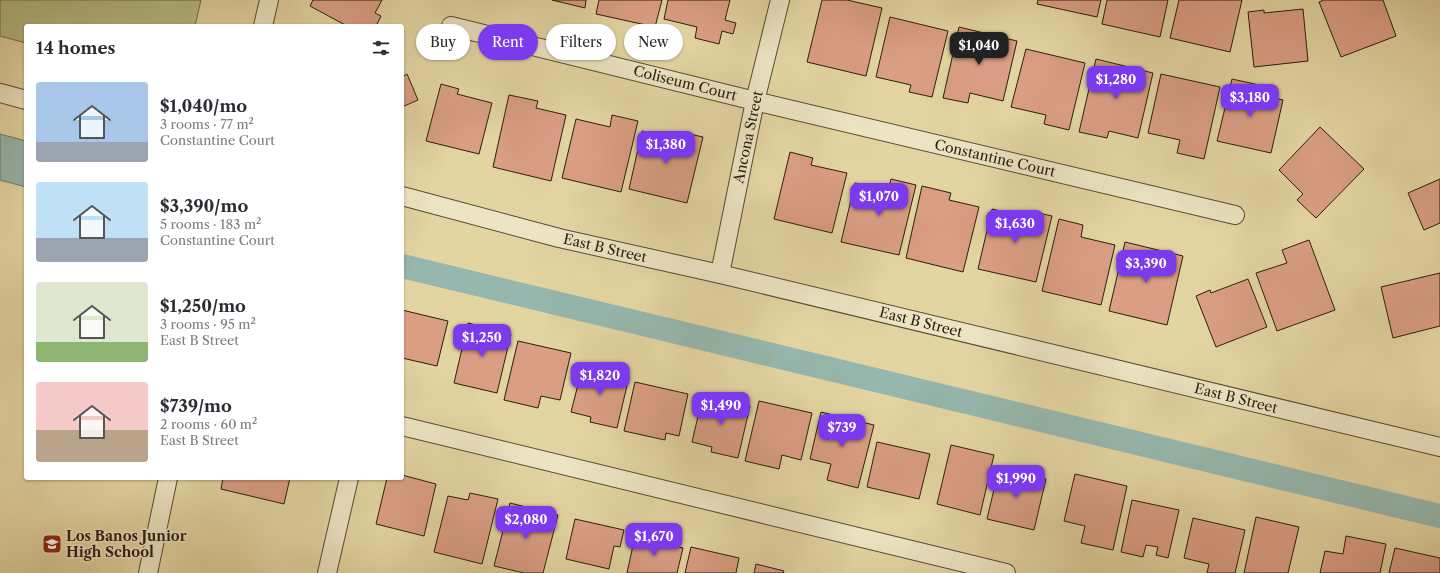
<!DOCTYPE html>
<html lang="en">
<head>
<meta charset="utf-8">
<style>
	body { margin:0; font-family:"Libre Caslon Text",serif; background:#f7f7f7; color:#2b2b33; height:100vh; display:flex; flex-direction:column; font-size:15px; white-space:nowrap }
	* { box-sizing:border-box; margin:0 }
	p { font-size:13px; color:#7c7c81 }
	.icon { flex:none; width:22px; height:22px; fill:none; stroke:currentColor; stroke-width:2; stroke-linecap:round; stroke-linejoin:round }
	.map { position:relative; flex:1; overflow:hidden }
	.sheet { position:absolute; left:24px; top:24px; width:380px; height:456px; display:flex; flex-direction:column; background:#fff; border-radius:4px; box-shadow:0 1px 3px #0004 }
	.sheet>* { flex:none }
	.banner { position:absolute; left:416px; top:24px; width:380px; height:36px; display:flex; gap:8px }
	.price { position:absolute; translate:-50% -34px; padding:0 9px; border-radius:8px; background:#7c3aed; color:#fff; font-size:13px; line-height:26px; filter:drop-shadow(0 1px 2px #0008) }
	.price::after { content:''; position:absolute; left:50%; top:24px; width:12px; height:9px; margin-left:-6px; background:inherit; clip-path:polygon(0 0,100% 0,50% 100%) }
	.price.current { background:#222; color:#fff }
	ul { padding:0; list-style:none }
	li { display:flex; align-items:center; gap:12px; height:100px; padding:0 12px }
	li span { display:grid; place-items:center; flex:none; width:112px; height:80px; border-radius:4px; color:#555 }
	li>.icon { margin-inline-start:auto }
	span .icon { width:48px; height:48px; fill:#fffc; stroke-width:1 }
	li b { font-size:17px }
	h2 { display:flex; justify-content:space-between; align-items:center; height:48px; padding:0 12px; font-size:17px }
	.pill { padding:0 14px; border-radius:18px; background:#fff; box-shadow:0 1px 3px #0004; font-size:14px; line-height:36px }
	.pill.current { background:#7c3aed; color:#fff }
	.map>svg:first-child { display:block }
	.green { fill:#b6bc83; stroke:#706c4a }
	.water { fill:#96b7ad; stroke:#6a796e }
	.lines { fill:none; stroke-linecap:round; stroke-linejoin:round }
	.canal { stroke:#96b7ad; stroke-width:24 }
	.building { fill:#da9e84; stroke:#291d10 }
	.street-casing { stroke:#584b34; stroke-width:20 }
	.street { stroke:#ede4c3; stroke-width:18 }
	.labels { text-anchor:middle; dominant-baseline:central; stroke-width:3; stroke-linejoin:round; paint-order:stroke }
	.street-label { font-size:14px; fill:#291d10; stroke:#ede4c3 }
	.poi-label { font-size:14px; font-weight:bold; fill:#291d10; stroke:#ede4c3; text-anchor:start }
</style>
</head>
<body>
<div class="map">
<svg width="1440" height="573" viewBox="0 0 1440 573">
	<rect width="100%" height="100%" fill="#e3d5a2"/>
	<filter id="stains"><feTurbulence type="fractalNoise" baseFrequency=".005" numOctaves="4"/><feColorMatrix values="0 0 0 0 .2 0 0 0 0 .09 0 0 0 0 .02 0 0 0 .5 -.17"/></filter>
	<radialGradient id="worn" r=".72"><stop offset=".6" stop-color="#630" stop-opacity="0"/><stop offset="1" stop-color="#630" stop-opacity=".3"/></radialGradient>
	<polygon class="green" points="0,0 201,0 195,26 26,26 26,43 0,36"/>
	<polygon class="water" points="0,134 26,141 26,187 0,180"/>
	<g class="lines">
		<polyline class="canal" points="402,266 1440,516"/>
	</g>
	<g class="building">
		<polygon points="313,0 382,0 375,13 381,16 376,26 347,26 310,6"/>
		<polygon points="552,0 586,0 585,8"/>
		<polygon points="599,0 662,0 655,27 596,14"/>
		<polygon points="668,0 730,0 725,20 736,23 733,34 722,31 719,44 695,38 697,27 664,19"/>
		<polygon points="822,0 847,0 882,8 866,76 807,62"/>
		<polygon points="1038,0 1101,0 1097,17 1037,4"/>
		<polygon points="1107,0 1168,0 1160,37 1102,24"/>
		<polygon points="1179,0 1242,0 1230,52 1170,38"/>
		<polygon points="1324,0 1383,0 1396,36 1341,57 1319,2"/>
		<polygon points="1303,9 1308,61 1254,67 1248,12 1264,10 1264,13"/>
		<polygon points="890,17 948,31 932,97 909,92 911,85 876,77"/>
		<polygon points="959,27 1017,41 1003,101 970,93 968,103 943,98"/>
		<polygon points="1026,49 1085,63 1069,130 1044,124 1046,115 1011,107"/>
		<polygon points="1096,59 1153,73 1138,138 1109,131 1107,138 1079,132"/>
		<polygon points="407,74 418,100 402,107 402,77"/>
		<polygon points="1161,74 1220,87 1204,159 1177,153 1180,140 1148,133"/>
		<polygon points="1232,79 1259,85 1257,94 1283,100 1271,153 1217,141"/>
		<polygon points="441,84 459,89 457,94 492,103 479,154 426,141"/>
		<polygon points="509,95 538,101 536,108 566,115 551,181 493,167"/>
		<polygon points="612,115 638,121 621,192 562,178 576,119 610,127"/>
		<polygon points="1320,127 1364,169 1316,218 1297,200 1303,194 1279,170"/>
		<polygon points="642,131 678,139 680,132 703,137 687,203 629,189"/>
		<polygon points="790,152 813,158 811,165 847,173 832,233 774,219"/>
		<polygon points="891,179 916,185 899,255 841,242 855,183 888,190"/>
		<polygon points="1440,179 1440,223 1424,230 1408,193"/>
		<polygon points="922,186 951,193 949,200 979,207 963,272 906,258"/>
		<polygon points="992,209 1027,217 1029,211 1052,216 1036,282 978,269"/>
		<polygon points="1059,219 1083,225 1081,237 1115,245 1101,305 1042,291"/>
		<polygon points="1309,240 1335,310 1277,331 1256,273 1287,263 1282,250"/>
		<polygon points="1125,242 1183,256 1167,325 1109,311"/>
		<polygon points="1440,273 1440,326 1393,338 1381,287"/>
		<polygon points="1248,279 1267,327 1216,347 1196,296 1210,290 1211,293"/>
		<polygon points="402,310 448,321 437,366 402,358"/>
		<polygon points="468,323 511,334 497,393 454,383"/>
		<polygon points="518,341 571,353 560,400 541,396 538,408 504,400"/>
		<polygon points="583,365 629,377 617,428 590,422 591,417 571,412"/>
		<polygon points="635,382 688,394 679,436 666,433 665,440 624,431"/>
		<polygon points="703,395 750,406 738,458 711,452 712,447 692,442"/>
		<polygon points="759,401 812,413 801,460 782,455 779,469 745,461"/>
		<polygon points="821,412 874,425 858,488 827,480 831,464 810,459"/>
		<polygon points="877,442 930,454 919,499 867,487"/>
		<polygon points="951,445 994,455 980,515 937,504"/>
		<polygon points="999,468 1046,479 1034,530 987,519"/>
		<polygon points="1075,474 1127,486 1113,550 1081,543 1085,526 1064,521"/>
		<polygon points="402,475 436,484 424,536 376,524 387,478 402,478"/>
		<polygon points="223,478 290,478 284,504 221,489"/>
		<polygon points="470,493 498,499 482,564 434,552 448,496 468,500"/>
		<polygon points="1132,500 1179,510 1168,558 1156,555 1158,547 1146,545 1143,557 1121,552"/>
		<polygon points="510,503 558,515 543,573 524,573 494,566"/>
		<polygon points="1256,517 1299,527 1288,573 1244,573"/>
		<polygon points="1193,518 1245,530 1235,573 1207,573 1209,564 1184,558"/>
		<polygon points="575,519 624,530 620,547 614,546 609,569 566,559"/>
		<polygon points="635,536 683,548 677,573 627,573"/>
		<polygon points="1346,536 1386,544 1380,573 1320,573 1325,551 1343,554"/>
		<polygon points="691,547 739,558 736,573 685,573"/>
		<polygon points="1395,548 1440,558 1440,573 1389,573"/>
		<polygon points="756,564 784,571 783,573 754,573"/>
	</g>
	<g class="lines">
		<defs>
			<g id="street">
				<polyline points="263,26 269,0"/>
				<polyline points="451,26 755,101 1235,215"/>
				<polyline points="0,93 26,100"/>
				<polyline points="402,196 559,238 720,274 1440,447"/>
				<polyline points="720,274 755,101 780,0"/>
				<polyline points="402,426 1006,573"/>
				<polyline points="148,573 168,478"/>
				<polyline points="327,573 349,478"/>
			</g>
		</defs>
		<use href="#street" class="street-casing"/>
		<use href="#street" class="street"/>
	</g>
	<defs>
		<symbol id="school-square" viewBox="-11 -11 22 22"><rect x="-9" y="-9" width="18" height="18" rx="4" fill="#8f2418" stroke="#ede4c3"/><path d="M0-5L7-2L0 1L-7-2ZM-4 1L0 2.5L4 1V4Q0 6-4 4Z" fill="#fff"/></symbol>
	</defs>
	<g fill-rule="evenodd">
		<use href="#school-square" x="41" y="533" width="22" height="22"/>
	</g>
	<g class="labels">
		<g class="street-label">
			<text transform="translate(685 83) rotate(14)">Coliseum Court</text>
			<text transform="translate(748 137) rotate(-78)">Ancona Street</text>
			<text transform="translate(995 158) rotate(13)">Constantine Court</text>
			<text transform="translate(605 248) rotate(13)">East B Street</text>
			<text transform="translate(921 322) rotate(14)">East B Street</text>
			<text transform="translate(1236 398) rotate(14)">East B Street</text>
		</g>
		<g class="poi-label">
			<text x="66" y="536">Los Banos Junior<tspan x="66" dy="16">High School</tspan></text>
		</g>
	</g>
	<rect width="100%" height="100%" filter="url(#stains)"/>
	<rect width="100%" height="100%" fill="url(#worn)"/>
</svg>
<b class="price current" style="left:979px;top:66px">$1,040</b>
<b class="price" style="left:1116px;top:100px">$1,280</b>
<b class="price" style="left:1250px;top:118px">$3,180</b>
<b class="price" style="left:666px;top:165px">$1,380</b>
<b class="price" style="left:879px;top:217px">$1,070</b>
<b class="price" style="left:1015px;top:244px">$1,630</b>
<b class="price" style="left:1146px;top:284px">$3,390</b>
<b class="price" style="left:482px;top:358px">$1,250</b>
<b class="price" style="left:600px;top:396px">$1,820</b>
<b class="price" style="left:721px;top:426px">$1,490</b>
<b class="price" style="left:842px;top:448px">$739</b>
<b class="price" style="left:1016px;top:499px">$1,990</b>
<b class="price" style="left:526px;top:540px">$2,080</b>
<b class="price" style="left:654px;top:557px">$1,670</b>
<div class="banner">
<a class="pill">Buy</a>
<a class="pill current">Rent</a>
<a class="pill">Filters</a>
<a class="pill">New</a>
</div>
<section class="sheet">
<h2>14 homes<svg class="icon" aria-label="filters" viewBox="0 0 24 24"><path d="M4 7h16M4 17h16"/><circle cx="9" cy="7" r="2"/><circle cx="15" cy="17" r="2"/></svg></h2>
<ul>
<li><span style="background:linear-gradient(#a9c7e8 75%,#9aa5b1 0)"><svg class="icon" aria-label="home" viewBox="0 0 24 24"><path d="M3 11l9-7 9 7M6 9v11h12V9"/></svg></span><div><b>$1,040/mo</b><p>3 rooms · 77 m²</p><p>Constantine Court</p></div></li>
<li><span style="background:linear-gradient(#bfe0f5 70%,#9aa5b1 0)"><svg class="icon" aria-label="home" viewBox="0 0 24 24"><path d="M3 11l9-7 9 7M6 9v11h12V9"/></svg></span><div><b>$3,390/mo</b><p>5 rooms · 183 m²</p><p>Constantine Court</p></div></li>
<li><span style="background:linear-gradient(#dfe7d0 75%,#8fb573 0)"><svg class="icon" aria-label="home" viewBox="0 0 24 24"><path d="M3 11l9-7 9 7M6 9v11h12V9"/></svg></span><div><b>$1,250/mo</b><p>3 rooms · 95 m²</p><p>East B Street</p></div></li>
<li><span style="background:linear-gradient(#f6c9c9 60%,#b9a48a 0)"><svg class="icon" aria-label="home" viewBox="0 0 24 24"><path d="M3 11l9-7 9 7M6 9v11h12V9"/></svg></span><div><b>$739/mo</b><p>2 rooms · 60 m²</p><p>East B Street</p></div></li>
</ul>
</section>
</div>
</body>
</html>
